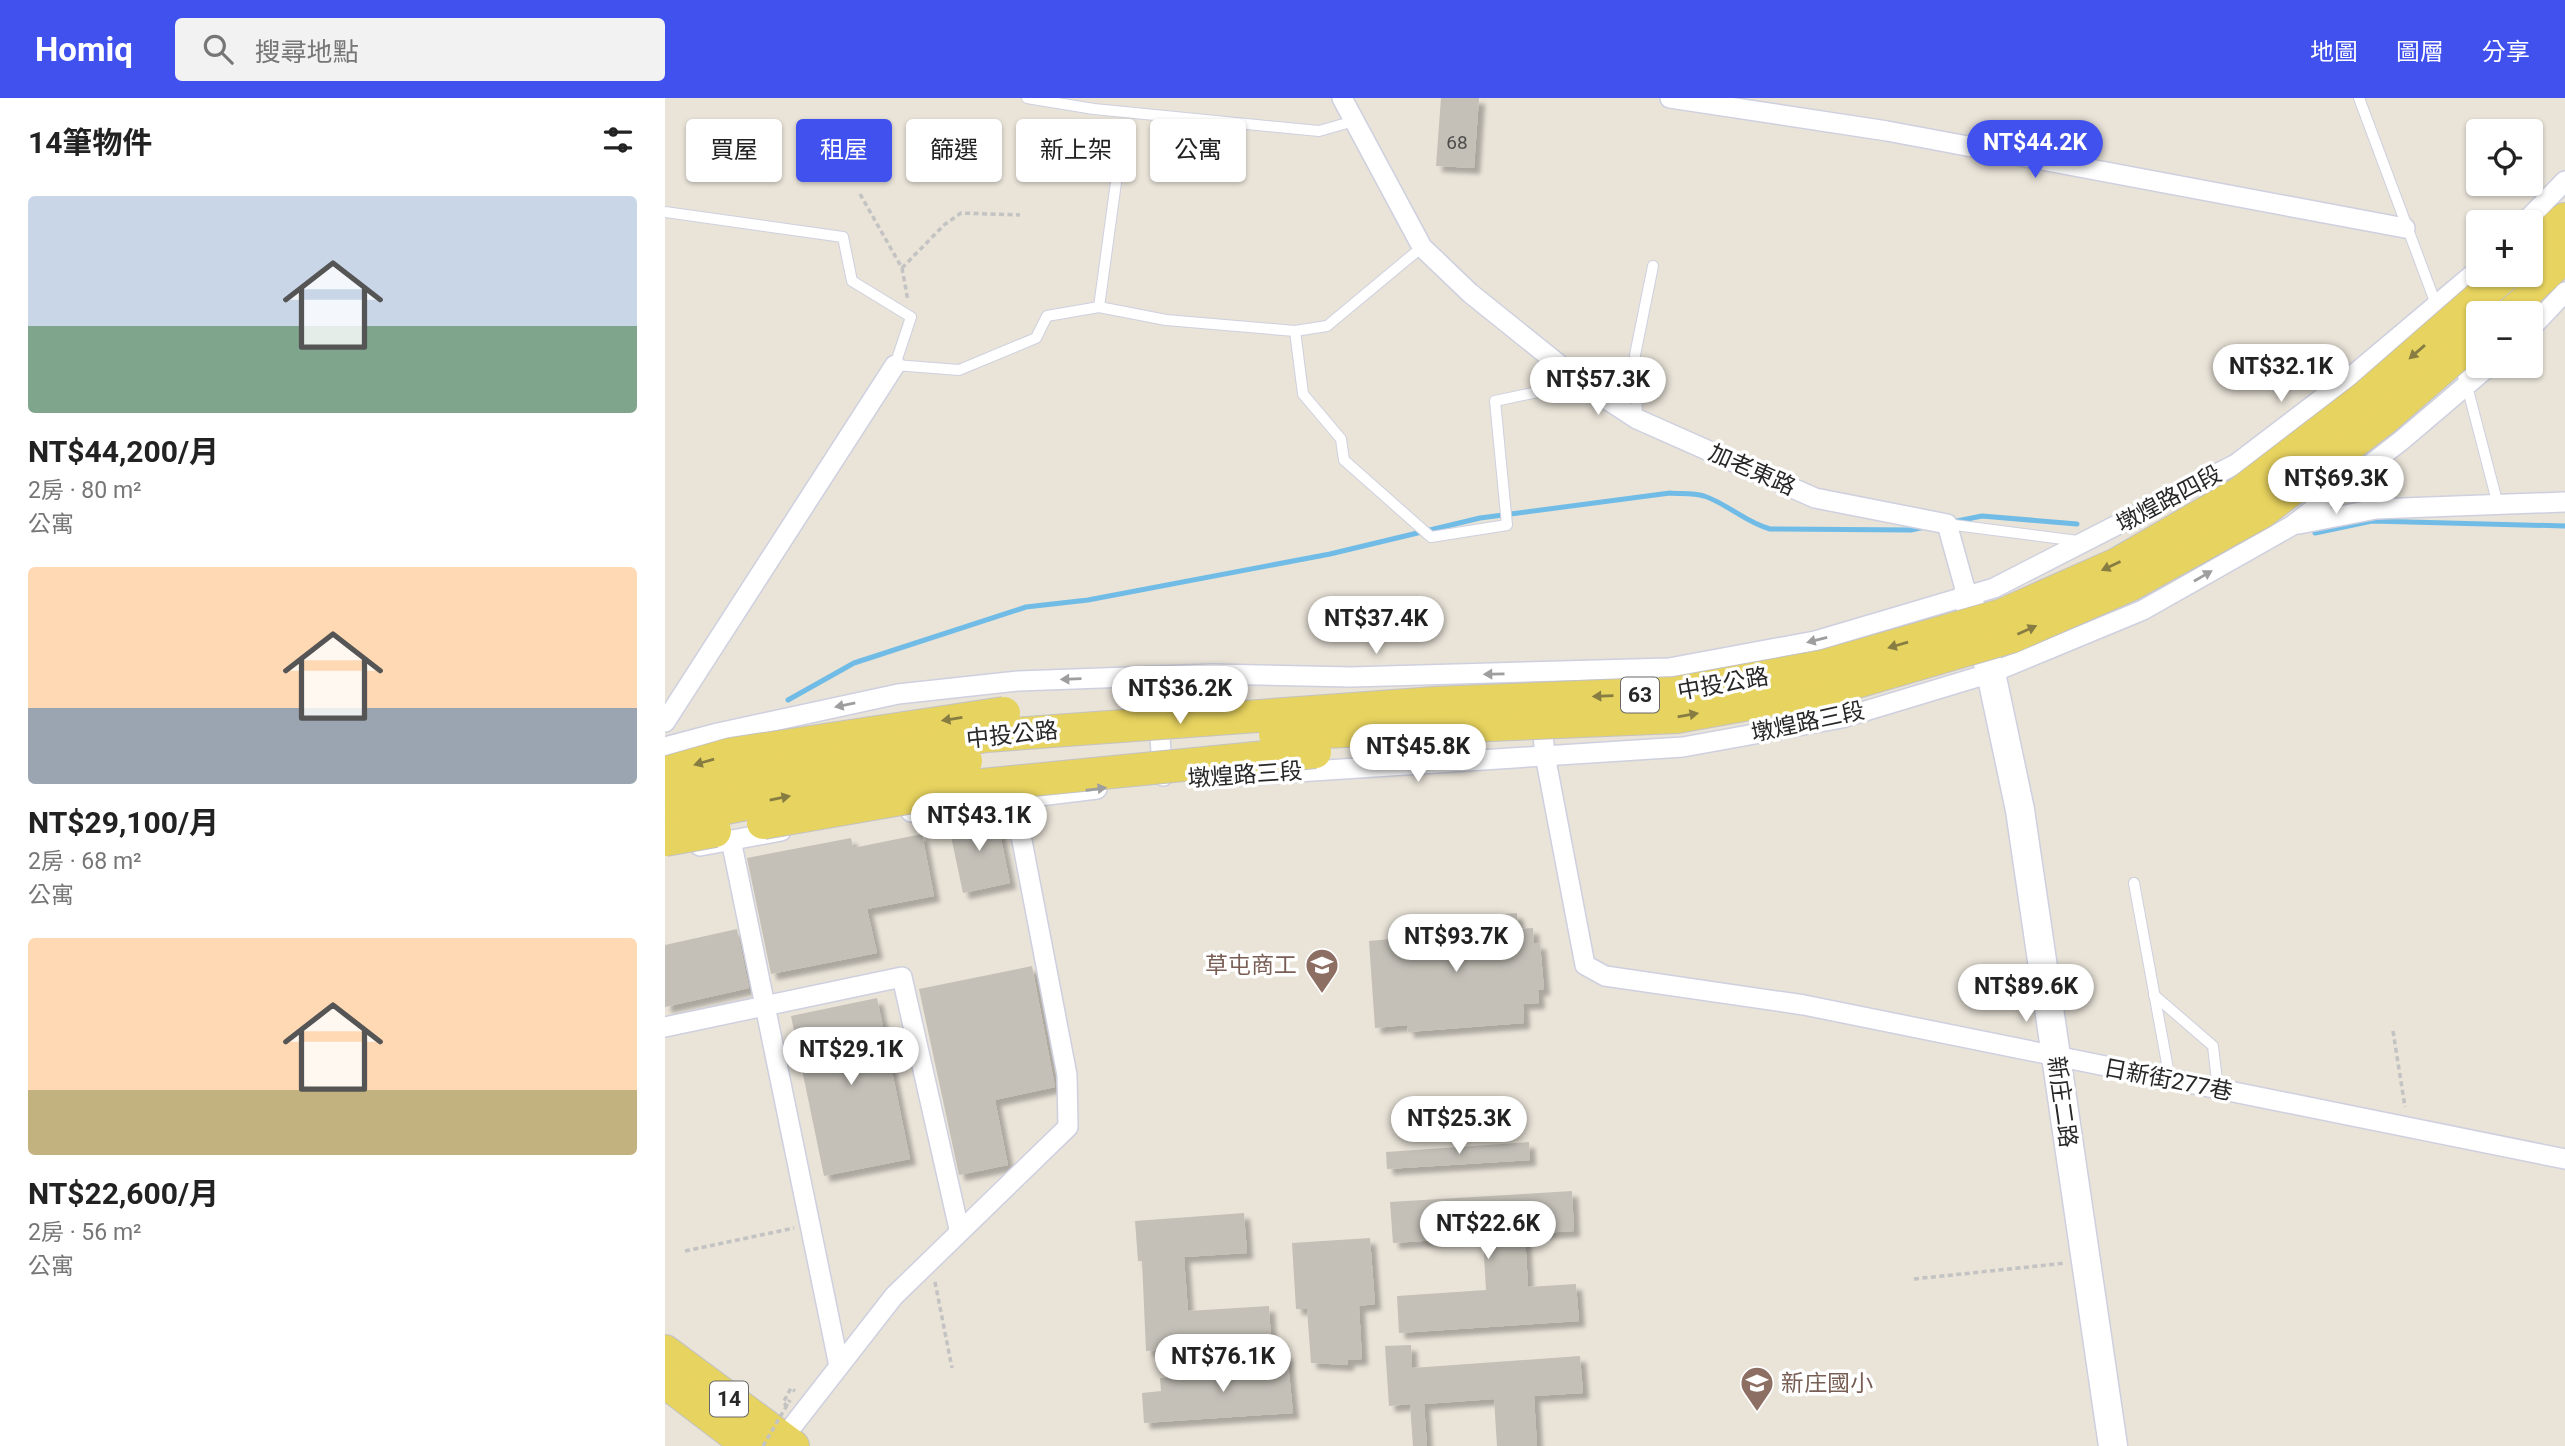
<!DOCTYPE html>
<html lang="zh-TW">
<head>
<meta charset="utf-8">
<style>
	body { margin:0; font-family:Roboto,"Noto Sans TC",sans-serif; background:#f2f2f2; color:#222; height:100vh; display:flex; flex-direction:column; font-size:26px; white-space:nowrap }
	* { box-sizing:border-box; margin:0 }
	p { font-size:23px; color:#767676 }
	.icon { flex:none; width:38px; height:38px; fill:none; stroke:currentColor; stroke-width:2; stroke-linecap:round; stroke-linejoin:round }
	.map { position:relative; flex:1; overflow:hidden }
	.drawer { display:flex; flex-direction:column; background:#fff; width:665px }
	.drawer>* { flex:none }
	.banner { position:absolute; left:21px; top:21px; width:665px; height:63px; display:flex; gap:14px }
	.fabs { position:absolute; left:1801px; top:21px; display:grid; gap:14px }
	.fabs a { display:grid; place-items:center; width:77px; height:77px; border-radius:7px; background:#fff; box-shadow:0 2px 5px #0004; font-size:35px }
	.price { position:absolute; translate:-50% -60px; padding:0 16px; border-radius:24px; background:#fff; color:#222; font-size:23px; line-height:46px; filter:drop-shadow(0 2px 4px #0008) }
	.price::after { content:''; position:absolute; left:50%; top:42px; width:21px; height:16px; margin-left:-10px; background:inherit; clip-path:polygon(0 0,100% 0,50% 100%) }
	.price.current { background:#4051ee; color:#fff }
	ul { padding:0; list-style:none }
	li { display:grid; align-content:center; gap:14px; height:371px; padding:0 28px }
	li span { display:grid; place-items:center; height:217px; border-radius:7px; color:#555 }
	li>.icon { margin-inline-start:auto }
	span .icon { width:126px; height:126px; fill:#fffc; stroke-width:1 }
	li b { font-size:30px }
	h2 { display:flex; justify-content:space-between; align-items:center; height:84px; padding:0 28px; font-size:30px }
	.pill { padding:0 24px; border-radius:7px; background:#fff; box-shadow:0 2px 5px #0004; font-size:24px; line-height:63px }
	.pill.current { background:#4051ee; color:#fff }
	header { display:flex; align-items:center; gap:42px; box-sizing:border-box; height:98px; padding:0 35px; background:#4051ee; color:#fff }
	header strong { font-size:33px }
	nav { display:flex; gap:38px; margin-inline-start:auto; font-size:24px }
	.search { width:490px; height:63px; background:#f2f2f2; display:flex; align-items:center; gap:18px; box-sizing:border-box; padding:0 24px; border-radius:7px; color:#767676; font-size:26px }
	main { display:flex; flex:1; min-height:0 }
	.map>svg:first-child { display:block }
	.lines { fill:none; stroke-linecap:round; stroke-linejoin:round }
	.stream { stroke:#70bce6; stroke-width:5 }
	.building { fill:#c4c0b8; filter:url(#shadow) }
	.lane-casing { stroke:#ced0df; stroke-width:12 }
	.street-casing { stroke:#ced0df; stroke-width:22 }
	.secondary-casing { stroke:#ced0df; stroke-width:31 }
	.primary-casing { stroke:#c3c3c3; stroke-width:34 }
	.path { stroke:#c3c3c3; stroke-width:3.5; stroke-dasharray:5 3.5; stroke-linecap:butt }
	.lane { stroke:#fff; stroke-width:10 }
	.street { stroke:#fff; stroke-width:19 }
	.secondary { stroke:#fff; stroke-width:28 }
	.primary { stroke:#e7d35f; stroke-width:32 }
	.primary-bridge-casing { stroke:#c3c3c3; stroke-width:34; stroke-linecap:butt }
	.path-bridge { stroke:#c3c3c3; stroke-width:3.5; stroke-dasharray:5 3.5; stroke-linecap:butt }
	.primary-bridge { stroke:#e7d35f; stroke-width:32 }
	.oneway { fill:#877d43 }
	.oneway2 { fill:#9e9e9e }
	.labels { text-anchor:middle; dominant-baseline:central; stroke-width:7; stroke-linejoin:round; paint-order:stroke }
	.number-label { font-size:19px; fill:#4e4d4b }
	.shield { fill:#fff; stroke:#686868; stroke-width:2 }
	.shield-label { font-size:21px; font-weight:bold; fill:#272727 }
	.street-label { font-size:23px; fill:#272727; stroke:#fff }
	.education-label { font-size:23px; fill:#785e54; stroke:#fff; text-anchor:end }
</style>
</head>
<body>
<header>
<strong>Homiq</strong>
<div class="search"><svg class="icon" aria-label="search" viewBox="0 0 24 24"><circle cx="10" cy="10" r="6"/><path d="M15 15l6 6"/></svg>搜尋地點</div>
<nav><a>地圖</a><a>圖層</a><a>分享</a></nav>
</header>
<main>
<section class="drawer">
<h2>14筆物件<svg class="icon" aria-label="filters" viewBox="0 0 24 24"><path d="M4 7h16M4 17h16"/><circle cx="9" cy="7" r="2"/><circle cx="15" cy="17" r="2"/></svg></h2>
<ul>
<li><span style="background:linear-gradient(#c9d6e8 60%,#7fa58c 0)"><svg class="icon" aria-label="home" viewBox="0 0 24 24"><path d="M3 11l9-7 9 7M6 9v11h12V9"/></svg></span><div><b>NT$44,200/月</b><p>2房 · 80 m²</p><p>公寓</p></div></li>
<li><span style="background:linear-gradient(#ffd9b3 65%,#9aa5b1 0)"><svg class="icon" aria-label="home" viewBox="0 0 24 24"><path d="M3 11l9-7 9 7M6 9v11h12V9"/></svg></span><div><b>NT$29,100/月</b><p>2房 · 68 m²</p><p>公寓</p></div></li>
<li><span style="background:linear-gradient(#ffd9b3 70%,#c2b280 0)"><svg class="icon" aria-label="home" viewBox="0 0 24 24"><path d="M3 11l9-7 9 7M6 9v11h12V9"/></svg></span><div><b>NT$22,600/月</b><p>2房 · 56 m²</p><p>公寓</p></div></li>
</ul>
</section>
<div class="map">
<svg width="1900" height="1348" viewBox="0 0 1900 1348">
	<defs>
		<filter id="shadow"><feDropShadow dx="6" dy="6" stdDeviation="2" flood-color="#0004"/></filter>
	</defs>
	<rect width="100%" height="100%" fill="#e9e3d8"/>
	<g class="lines">
		<g class="stream">
			<polyline points="1287,424 1317,418 1412,426"/>
			<polyline points="1650,435 1707,423 1900,428"/>
			<path d="M123,602L189,565L361,509L423,502L665,456L815,420L1005,395C1016,396 1028,395 1039,398C1063,406 1080,424 1105,431L1246,432L1260,429"/>
		</g>
	</g>
	<g class="building">
		<polygon points="776,0 814,0 809,70 771,68"/>
		<polygon points="331,716 345,785 298,795 283,724"/>
		<polygon points="257,736 269,798 202,811 212,855 106,876 82,760 186,740 188,750"/>
		<polygon points="852,815 853,831 868,830 869,846 875,845 879,891 873,892 874,905 858,906 859,925 743,934 742,927 710,930 704,843 737,840 736,824"/>
		<polygon points="72,831 84,890 0,909 0,847"/>
		<polygon points="367,868 390,989 330,1002 343,1067 294,1077 254,891"/>
		<polygon points="212,900 245,1061 159,1078 126,918"/>
		<polygon points="864,1044 865,1062 722,1071 721,1054"/>
		<polygon points="907,1093 909,1133 860,1136 863,1189 911,1186 914,1223 734,1235 732,1198 821,1192 818,1139 728,1145 725,1104"/>
		<polygon points="579,1115 582,1155 519,1159 523,1213 604,1208 606,1243 481,1253 477,1163 473,1163 470,1123"/>
		<polygon points="705,1140 710,1206 694,1208 697,1261 683,1262 683,1267 646,1265 642,1211 631,1211 627,1145"/>
		<polygon points="746,1247 747,1270 915,1258 918,1295 869,1298 872,1348 832,1348 829,1301 759,1306 762,1348 748,1348 745,1306 724,1308 720,1248"/>
		<polygon points="622,1255 628,1315 479,1325 477,1295 496,1293 495,1280 598,1273 597,1256"/>
	</g>
	<g class="lines">
		<defs>
			<g id="lane">
				<polyline points="362,0 429,11 654,33 689,23"/>
				<polyline points="1694,0 1772,209"/>
				<polyline points="0,114 178,139 187,183 246,219 230,267 294,272 371,240 382,218 434,209 501,222 630,233 662,228 757,149"/>
				<polyline points="434,209 452,77"/>
				<polyline points="630,233 638,296 676,341 679,362 766,439 842,427 830,303 915,285"/>
				<polyline points="1792,263 1802,288 1833,407"/>
				<polyline points="972,320 970,257 988,168"/>
				<polyline points="1282,426 1413,443"/>
				<polyline points="1469,785 1505,982"/>
				<polyline points="1489,897 1548,948 1553,992"/>
			</g>
			<g id="street">
				<polyline points="677,0 757,149 805,195 917,285 972,321 1150,400 1282,426 1302,498"/>
				<polyline points="1005,0 1222,33 1740,130"/>
				<polyline points="1860,124 1900,83"/>
				<polyline points="1866,230 1900,194"/>
				<polyline points="1634,426 1711,411 1900,404"/>
				<polyline points="490,578 498,678"/>
				<polyline points="876,616 880,657 920,867 940,878 1139,907 1900,1061"/>
				<polyline points="0,624 230,267"/>
				<polyline points="0,649 53,635 233,596 353,583 547,576 686,579 1004,570 1150,543 1329,490 1571,366 1693,273 1813,172"/>
				<polyline points="538,680 1018,649 1177,620 1326,575 1478,512 1628,427 1737,342 1824,268"/>
				<polyline points="246,714 432,691"/>
				<polyline points="66,742 174,1268"/>
				<polyline points="35,748 116,733"/>
				<polyline points="0,929 237,879 294,1131"/>
				<polyline points="112,1348 229,1198 403,1029 402,977 349,701"/>
			</g>
			<polyline id="secondary" points="1302,498 1326,575 1355,712 1448,1348"/>
			<g id="primary">
				<polyline points="1866,153 1900,121"/>
				<polyline points="1840,215 1900,158"/>
				<polyline points="0,1253 128,1348"/>
				<polyline points="0,1284 84,1348"/>
			</g>
		</defs>
		<use href="#lane" class="lane-casing"/>
		<use href="#street" class="street-casing"/>
		<use href="#secondary" class="secondary-casing"/>
		<use href="#primary" class="primary-casing"/>
		<g class="path">
			<polyline points="195,96 237,170 243,203"/>
			<polyline points="237,170 279,127 296,115 355,117"/>
			<polyline points="1728,933 1740,1009"/>
			<polyline points="20,1153 129,1130"/>
			<polyline points="1249,1181 1401,1165"/>
			<polyline points="270,1184 287,1270"/>
			<polyline points="123,1308 118,1305 126,1290 130,1293"/>
		</g>
		<use href="#lane" class="lane"/>
		<use href="#street" class="street"/>
		<use href="#secondary" class="secondary"/>
		<use href="#primary" class="primary"/>
		<defs>
			<g id="primary-bridge">
				<polyline points="610,636 1012,619 1168,591 1346,539 1465,487 1597,414 1719,321 1813,239"/>
				<polyline points="0,675 66,656 339,615"/>
				<polyline points="0,701 136,671 321,638 770,605 1010,595 1159,568 1337,517 1452,466 1575,395 1699,300 1840,177"/>
				<polyline points="15,719 301,663"/>
				<polyline points="98,725 317,687 650,654"/>
				<polyline points="0,742 50,733"/>
			</g>
		</defs>
		<use href="#primary-bridge" class="primary-bridge-casing"/>
		<polyline class="path-bridge" points="98,1348 125,1302"/>
		<use href="#primary-bridge" class="primary-bridge"/>
	</g>
	<defs><path id="oneway-solid" d="M-6-.8H1V-3.2L6.5 0L1 3.2V.8H-6Z" transform="scale(1.75)"/></defs>
	<g class="oneway">
		<use href="#oneway-solid" transform="translate(1752 254) rotate(139)"/>
		<use href="#oneway-solid" transform="translate(1446 468) rotate(155)"/>
		<use href="#oneway-solid" transform="translate(1362 532) rotate(-24)"/>
		<use href="#oneway-solid" transform="translate(1233 547) rotate(164)"/>
		<use href="#oneway-solid" transform="translate(938 598) rotate(178)"/>
		<use href="#oneway-solid" transform="translate(1023 617) rotate(-10)"/>
		<use href="#oneway-solid" transform="translate(287 621) rotate(171)"/>
		<use href="#oneway-solid" transform="translate(39 664) rotate(164)"/>
		<use href="#oneway-solid" transform="translate(115 700) rotate(-11)"/>
	</g>
	<g class="oneway2">
		<use href="#oneway-solid" transform="translate(1538 478) rotate(-30)"/>
		<use href="#oneway-solid" transform="translate(1152 542) rotate(166)"/>
		<use href="#oneway-solid" transform="translate(829 576) rotate(179)"/>
		<use href="#oneway-solid" transform="translate(406 581) rotate(178)"/>
		<use href="#oneway-solid" transform="translate(180 607) rotate(168)"/>
		<use href="#oneway-solid" transform="translate(431 691) rotate(-7)"/>
	</g>
	<defs>
		<symbol id="school-pin" viewBox="-11 -11 22 30"><path d="M0 17L-7.5 6A9.5 9.5 0 1 1 7.5 6Z" fill="#8d6e63" stroke="#fff"/><path d="M0-5L7-2L0 1L-7-2ZM-4 1L0 2.5L4 1V4Q0 6-4 4Z" fill="#fff"/></symbol>
	</defs>
	<g fill-rule="evenodd">
		<use href="#school-pin" x="638" y="848" width="38" height="52"/>
		<use href="#school-pin" x="1073" y="1266" width="38" height="52"/>
	</g>
	<g class="labels">
		<g class="number-label">
			<text x="792" y="44">68</text>
		</g>
		<g class="shield">
			<rect x="956" y="579.5" width="38" height="35" rx="5"/>
			<rect x="45" y="1283.5" width="38" height="35" rx="5"/>
		</g>
		<g class="shield-label">
			<text x="975" y="597">63</text>
			<text x="64" y="1301">14</text>
		</g>
		<g class="street-label">
			<text transform="translate(1087 372) rotate(24)">加老東路</text>
			<text transform="translate(1504 401) rotate(-28)">墩煌路四段</text>
			<text transform="translate(1058 586) rotate(-10)">中投公路</text>
			<text transform="translate(1143 624) rotate(-12)">墩煌路三段</text>
			<text transform="translate(347 637) rotate(-6)">中投公路</text>
			<text transform="translate(580 677) rotate(-4)">墩煌路三段</text>
			<text transform="translate(1503 982) rotate(11)">日新街277巷</text>
			<text transform="translate(1397 1004) rotate(82)">新庄二路</text>
		</g>
		<g class="education-label">
			<text x="632" y="867">草屯商工</text>
			<text x="1116" y="1285" text-anchor="start">新庄國小</text>
		</g>
	</g>
</svg>
<div class="fabs">
<a><svg class="icon" aria-label="locate" viewBox="0 0 24 24"><circle cx="12" cy="12" r="6"/><path d="M12 2v4M12 18v4M2 12h4M18 12h4"/></svg></a>
<a>+</a>
<a>−</a>
</div>
<b class="price current" style="left:1370px;top:82px">NT$44.2K</b>
<b class="price" style="left:1616px;top:306px">NT$32.1K</b>
<b class="price" style="left:933px;top:319px">NT$57.3K</b>
<b class="price" style="left:1671px;top:418px">NT$69.3K</b>
<b class="price" style="left:711px;top:558px">NT$37.4K</b>
<b class="price" style="left:515px;top:628px">NT$36.2K</b>
<b class="price" style="left:753px;top:686px">NT$45.8K</b>
<b class="price" style="left:314px;top:755px">NT$43.1K</b>
<b class="price" style="left:791px;top:876px">NT$93.7K</b>
<b class="price" style="left:1361px;top:926px">NT$89.6K</b>
<b class="price" style="left:186px;top:989px">NT$29.1K</b>
<b class="price" style="left:794px;top:1058px">NT$25.3K</b>
<b class="price" style="left:823px;top:1163px">NT$22.6K</b>
<b class="price" style="left:558px;top:1296px">NT$76.1K</b>
<div class="banner">
<a class="pill">買屋</a>
<a class="pill current">租屋</a>
<a class="pill">篩選</a>
<a class="pill">新上架</a>
<a class="pill">公寓</a>
</div>
</div>
</main>
</body>
</html>
